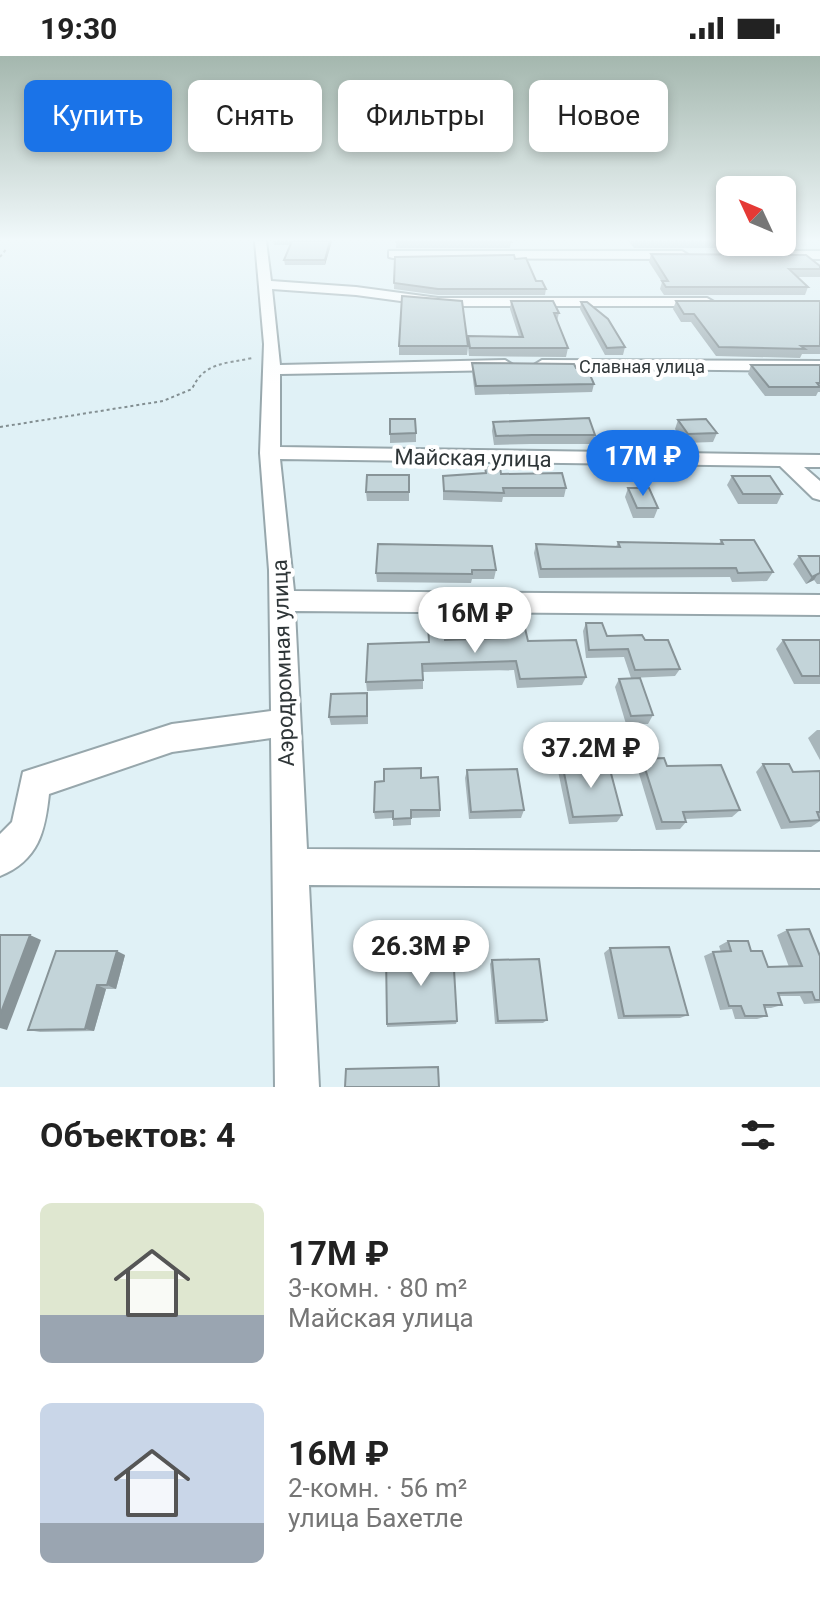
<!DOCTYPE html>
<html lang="ru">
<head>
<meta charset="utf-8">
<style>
	body { margin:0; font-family:Roboto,sans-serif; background:#f6f6f6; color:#222; height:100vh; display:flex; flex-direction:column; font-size:30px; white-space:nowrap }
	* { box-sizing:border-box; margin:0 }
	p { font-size:26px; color:#767676 }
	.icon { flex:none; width:44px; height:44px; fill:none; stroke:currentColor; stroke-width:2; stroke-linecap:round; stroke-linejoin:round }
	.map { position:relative; height:1031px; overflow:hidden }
	.details { display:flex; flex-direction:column; background:#fff; flex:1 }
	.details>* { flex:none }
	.top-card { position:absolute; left:24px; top:24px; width:772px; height:72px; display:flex; gap:16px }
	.needle { width:52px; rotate:314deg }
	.buttons { position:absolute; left:716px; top:120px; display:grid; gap:16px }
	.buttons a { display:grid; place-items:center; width:80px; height:80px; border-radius:12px; background:#fff; box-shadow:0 4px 12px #0003; font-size:40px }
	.price { position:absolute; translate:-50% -68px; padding:0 18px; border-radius:28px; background:#fff; color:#222; font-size:26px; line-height:52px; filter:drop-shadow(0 2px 4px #0008) }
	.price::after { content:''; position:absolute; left:50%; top:48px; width:24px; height:18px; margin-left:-12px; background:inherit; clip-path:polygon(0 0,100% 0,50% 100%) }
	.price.on { background:#1a73e8; color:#fff }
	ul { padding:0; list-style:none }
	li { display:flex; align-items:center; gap:24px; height:200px; padding:0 40px }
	li span { display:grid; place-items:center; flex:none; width:224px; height:160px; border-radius:12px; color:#555 }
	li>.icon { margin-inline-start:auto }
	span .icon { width:96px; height:96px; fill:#fffc; stroke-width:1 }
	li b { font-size:34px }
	h2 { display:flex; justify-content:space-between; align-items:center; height:96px; padding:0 40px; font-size:34px }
	.chip { padding:0 28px; border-radius:12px; background:#fff; box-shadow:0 4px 12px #0003; font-size:28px; line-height:72px }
	.chip.on { background:#1a73e8; color:#fff }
	.status { display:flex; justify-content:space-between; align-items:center; height:56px; padding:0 40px; background:#fff; direction:ltr }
	.status svg { height:22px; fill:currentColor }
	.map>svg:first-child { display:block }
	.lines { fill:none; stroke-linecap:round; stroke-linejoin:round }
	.minor-casing { stroke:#97a7ac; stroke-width:4 }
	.path { stroke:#838f92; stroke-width:2; stroke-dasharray:3 3; stroke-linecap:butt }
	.minor { fill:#fff; fill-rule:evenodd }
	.wall { fill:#a8b6bb }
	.shaded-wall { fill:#889498 }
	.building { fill:#c3d4d9; stroke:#889498; stroke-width:2 }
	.labels { text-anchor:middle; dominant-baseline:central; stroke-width:8; stroke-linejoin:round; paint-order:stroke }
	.far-street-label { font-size:18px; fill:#2f3638; stroke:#fff }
	.street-label { font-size:22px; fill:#2f3638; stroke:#fff }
</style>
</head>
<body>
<div class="status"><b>19:30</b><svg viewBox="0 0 49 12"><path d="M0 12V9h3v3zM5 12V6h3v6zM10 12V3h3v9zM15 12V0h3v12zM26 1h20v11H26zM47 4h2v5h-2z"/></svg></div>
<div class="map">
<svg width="820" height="1031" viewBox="0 0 820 1031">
	<rect width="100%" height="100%" fill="#e0f1f6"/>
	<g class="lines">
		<defs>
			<g id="minor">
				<path d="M255,185H266L271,225L356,231L438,242H707L714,246L707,250H438L356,239L272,233L280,309L505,304L513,309L505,314L280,318V391L820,399V411H804L820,425V444L813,442L780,410L280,403L294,535L820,539V559L295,555L307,793L820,796V832L309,829L319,1031H275L271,682L172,696L49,738C45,775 39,804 0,820V778L12,766L23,716L172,668L271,655L269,514L260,397L264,288Z"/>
				<polygon points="389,195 682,195 688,199 682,203 393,202 389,201"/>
				<polygon points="774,195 820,195 820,203 770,202 768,199"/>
				<polygon points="542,304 820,305 820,315 536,312 534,309"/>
			</g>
		</defs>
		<use href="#minor" class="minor-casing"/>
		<g class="path">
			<polyline points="0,201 7,192"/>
			<path d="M0,371L163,345L192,333C204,306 225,308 252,302"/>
		</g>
		<use href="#minor" class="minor"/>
	</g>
	<g class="wall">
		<polygon points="273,185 332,185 325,209 285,209 284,204 290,189 274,189"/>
		<polygon points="396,185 511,186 510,192 396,192"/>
		<polygon points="628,185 790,185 787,192 634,192"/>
		<polygon points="651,198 820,210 820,221 797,221 808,231 805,239 664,239 660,233 662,226 649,206"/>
		<polygon points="395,201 515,203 536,225 546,233 545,239 438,239 394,233"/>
		<polygon points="511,245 559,257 557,265 568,292 566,301 469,300 468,291 467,299 399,299 399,290 468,288 468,280 519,281 510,253"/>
		<polygon points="676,245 820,245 820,298 802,298 800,302 716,300 691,266 681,266 673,253"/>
		<polygon points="581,246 625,291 623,299 605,299 580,253"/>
		<polygon points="472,307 576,312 594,328 592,336 475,339 472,316"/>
		<polygon points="751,309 820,309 820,336 818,336 816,340 765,340 748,318"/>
		<polygon points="390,363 416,377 416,386 390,387"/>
		<polygon points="678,364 717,377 713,386 684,387 675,373"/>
		<polygon points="493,366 595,379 593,388 530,388 494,389 492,375"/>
		<polygon points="485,411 501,418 566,432 564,441 503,441 502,446 443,444 443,420 485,417"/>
		<polygon points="409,419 409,445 367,445 366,436"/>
		<polygon points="732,420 782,438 777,448 738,448 727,429"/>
		<polygon points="628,432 658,452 654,462 633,462 625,441"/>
		<polygon points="721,484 773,516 767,525 732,526 730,521 539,522 534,497 536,488 616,491 618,486 719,488"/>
		<polygon points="799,500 820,500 820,528 817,528 814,524 806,528 793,508"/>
		<polygon points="496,514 494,523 472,523 471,527 377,526 376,517"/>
		<polygon points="586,567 607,580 645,584 680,613 675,620 631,622 624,601 586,602 583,575"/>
		<polygon points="428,568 445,584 497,583 497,578 498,569 586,621 582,629 517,632 514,614 423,616 423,633 367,635 366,626 428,586"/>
		<polygon points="783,584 820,584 820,628 794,628 776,593"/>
		<polygon points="619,623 653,659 648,668 626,668 615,631"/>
		<polygon points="368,646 368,668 331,669 329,661"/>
		<polygon points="817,674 820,674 820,704 808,682"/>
		<polygon points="642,703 667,710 740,754 732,761 685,763 686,766 680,773 656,774 637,711"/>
		<polygon points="562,707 622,759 617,766 569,768 558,715"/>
		<polygon points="763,708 793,716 820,715 820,765 811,771 781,773 756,716"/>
		<polygon points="467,714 524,754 521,762 469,763 465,722"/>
		<polygon points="421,722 440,754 440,761 411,762 411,769 393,770 393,762 375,763 374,756 384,725"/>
		<polygon points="787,874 820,900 820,947 804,948 800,940 779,940 782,949 771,952 764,952 767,960 757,963 735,963 732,953 720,954 704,900 713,896 721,896 719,890 728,885 751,895 768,911 789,911 777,879"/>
		<polygon points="610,892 688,959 680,962 618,963 604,897"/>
		<polygon points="125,899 116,933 106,933 94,975 40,976 28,974"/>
		<polygon points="492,904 547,964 543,967 495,968 490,908"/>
		<polygon points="457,965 456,968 387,971 387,968"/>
	</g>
	<g class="shaded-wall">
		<polygon points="330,185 332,185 325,209 325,204"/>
		<polygon points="819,516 814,524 806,528 812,521"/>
		<polygon points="30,879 41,884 7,974 0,972 0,959"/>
		<polygon points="117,895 125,899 116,933 107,929"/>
		<polygon points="97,929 106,933 94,975 85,973"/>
	</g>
	<g class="building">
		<polygon points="292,185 330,185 325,204 284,204"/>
		<polygon points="396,185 510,185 511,186 396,186"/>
		<polygon points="651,198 806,199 820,210 820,213 789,213 808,231 666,231 662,225 668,225"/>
		<polygon points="514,199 515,203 526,202 536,225 542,225 546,233 438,233 394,227 395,201"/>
		<polygon points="402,240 462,245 468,290 399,290"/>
		<polygon points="511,245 553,245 559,257 554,257 568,292 470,292 468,280 523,281"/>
		<polygon points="676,245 820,245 820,290 801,290 805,293 719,291 694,258 684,258"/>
		<polygon points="581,246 587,246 608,263 625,291 607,292"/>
		<polygon points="472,307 574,308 576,312 587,312 594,328 476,330"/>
		<polygon points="751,309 820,309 820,327 817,327 820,331 769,331"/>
		<polygon points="589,362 595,379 532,379 496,380 493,366"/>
		<polygon points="390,363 415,363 416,377 390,378"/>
		<polygon points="706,363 717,377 688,378 678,364"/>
		<polygon points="485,411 500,411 501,418 562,417 566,432 503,432 504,437 444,435 443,420 486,417"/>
		<polygon points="367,419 409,419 409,436 366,436"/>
		<polygon points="732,420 770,420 782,438 743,438"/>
		<polygon points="628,432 649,432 658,452 637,452"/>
		<polygon points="721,484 754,484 773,516 738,517 736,512 541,513 536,488 620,491 618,486 723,488"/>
		<polygon points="378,488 492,490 496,514 472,514 472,518 376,517"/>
		<polygon points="799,500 820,500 820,517 812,521"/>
		<polygon points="444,567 445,584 501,582 498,569 524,568 528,585 576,584 586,621 520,623 516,605 422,608 423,624 366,626 368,588 429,586 428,568"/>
		<polygon points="586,567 602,567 607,580 642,579 645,584 668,584 680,613 635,614 628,593 589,594"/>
		<polygon points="783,584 820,584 820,620 802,620"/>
		<polygon points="640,622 653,659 631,660 619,623"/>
		<polygon points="367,637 367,660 329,661 331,638"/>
		<polygon points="664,702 667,710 721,709 740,754 683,756 686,766 662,766 642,703"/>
		<polygon points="608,706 622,759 573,761 562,707"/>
		<polygon points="763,708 789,708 793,716 820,715 820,756 817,756 820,764 790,766"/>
		<polygon points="421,712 421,722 438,721 440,754 411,754 411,762 393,763 393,755 374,756 375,726 384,725 384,713"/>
		<polygon points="517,713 524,754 471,756 467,714"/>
		<polygon points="809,873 820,900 820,944 815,944 812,936 778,937 782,949 764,949 767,960 745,960 741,950 729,950 713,896 731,895 728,885 748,885 751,895 762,895 768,911 802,910 787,874"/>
		<polygon points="0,879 30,879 0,959"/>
		<polygon points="669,891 688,959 624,960 610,892"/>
		<polygon points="56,895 117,895 107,929 97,929 85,973 28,974"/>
		<polygon points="453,896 457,965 387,968 386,898"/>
		<polygon points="539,903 547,964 498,965 492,904"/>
		<polygon points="438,1011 439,1031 345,1031 346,1013"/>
	</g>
	<linearGradient id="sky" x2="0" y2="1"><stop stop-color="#a4b7ae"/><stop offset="0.56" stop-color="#f1f9fb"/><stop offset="1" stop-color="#f1f9fb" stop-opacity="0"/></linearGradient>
	<rect width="820" height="329" fill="url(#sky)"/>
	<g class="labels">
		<g class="far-street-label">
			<text x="642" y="310">Славная улица</text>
		</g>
		<g class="street-label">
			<text transform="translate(473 402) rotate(1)">Майская улица</text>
			<text transform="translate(283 607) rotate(-92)">Аэродромная улица</text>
		</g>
	</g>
</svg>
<div class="buttons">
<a><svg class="needle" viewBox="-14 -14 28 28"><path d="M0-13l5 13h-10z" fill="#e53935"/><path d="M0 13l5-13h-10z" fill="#767676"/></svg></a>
</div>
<b class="price on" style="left:643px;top:442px">17M ₽</b>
<b class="price" style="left:475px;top:599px">16M ₽</b>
<b class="price" style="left:591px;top:734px">37.2M ₽</b>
<b class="price" style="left:421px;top:932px">26.3M ₽</b>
<div class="top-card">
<a class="chip on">Купить</a>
<a class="chip">Снять</a>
<a class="chip">Фильтры</a>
<a class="chip">Новое</a>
</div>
</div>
<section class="details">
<h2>Объектов: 4<svg class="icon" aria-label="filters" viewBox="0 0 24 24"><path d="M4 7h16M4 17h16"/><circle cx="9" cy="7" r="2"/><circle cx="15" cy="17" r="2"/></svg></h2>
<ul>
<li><span style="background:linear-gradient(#dfe7d0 70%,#9aa5b1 0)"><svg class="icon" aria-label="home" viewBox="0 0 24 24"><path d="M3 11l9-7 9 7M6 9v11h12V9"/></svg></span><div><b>17M ₽</b><p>3-комн. · 80 m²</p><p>Майская улица</p></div></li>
<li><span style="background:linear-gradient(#c9d6e8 75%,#9aa5b1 0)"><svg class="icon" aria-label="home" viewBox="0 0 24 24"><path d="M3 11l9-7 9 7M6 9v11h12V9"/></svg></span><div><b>16M ₽</b><p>2-комн. · 56 m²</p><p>улица Бахетле</p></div></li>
</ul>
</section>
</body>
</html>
